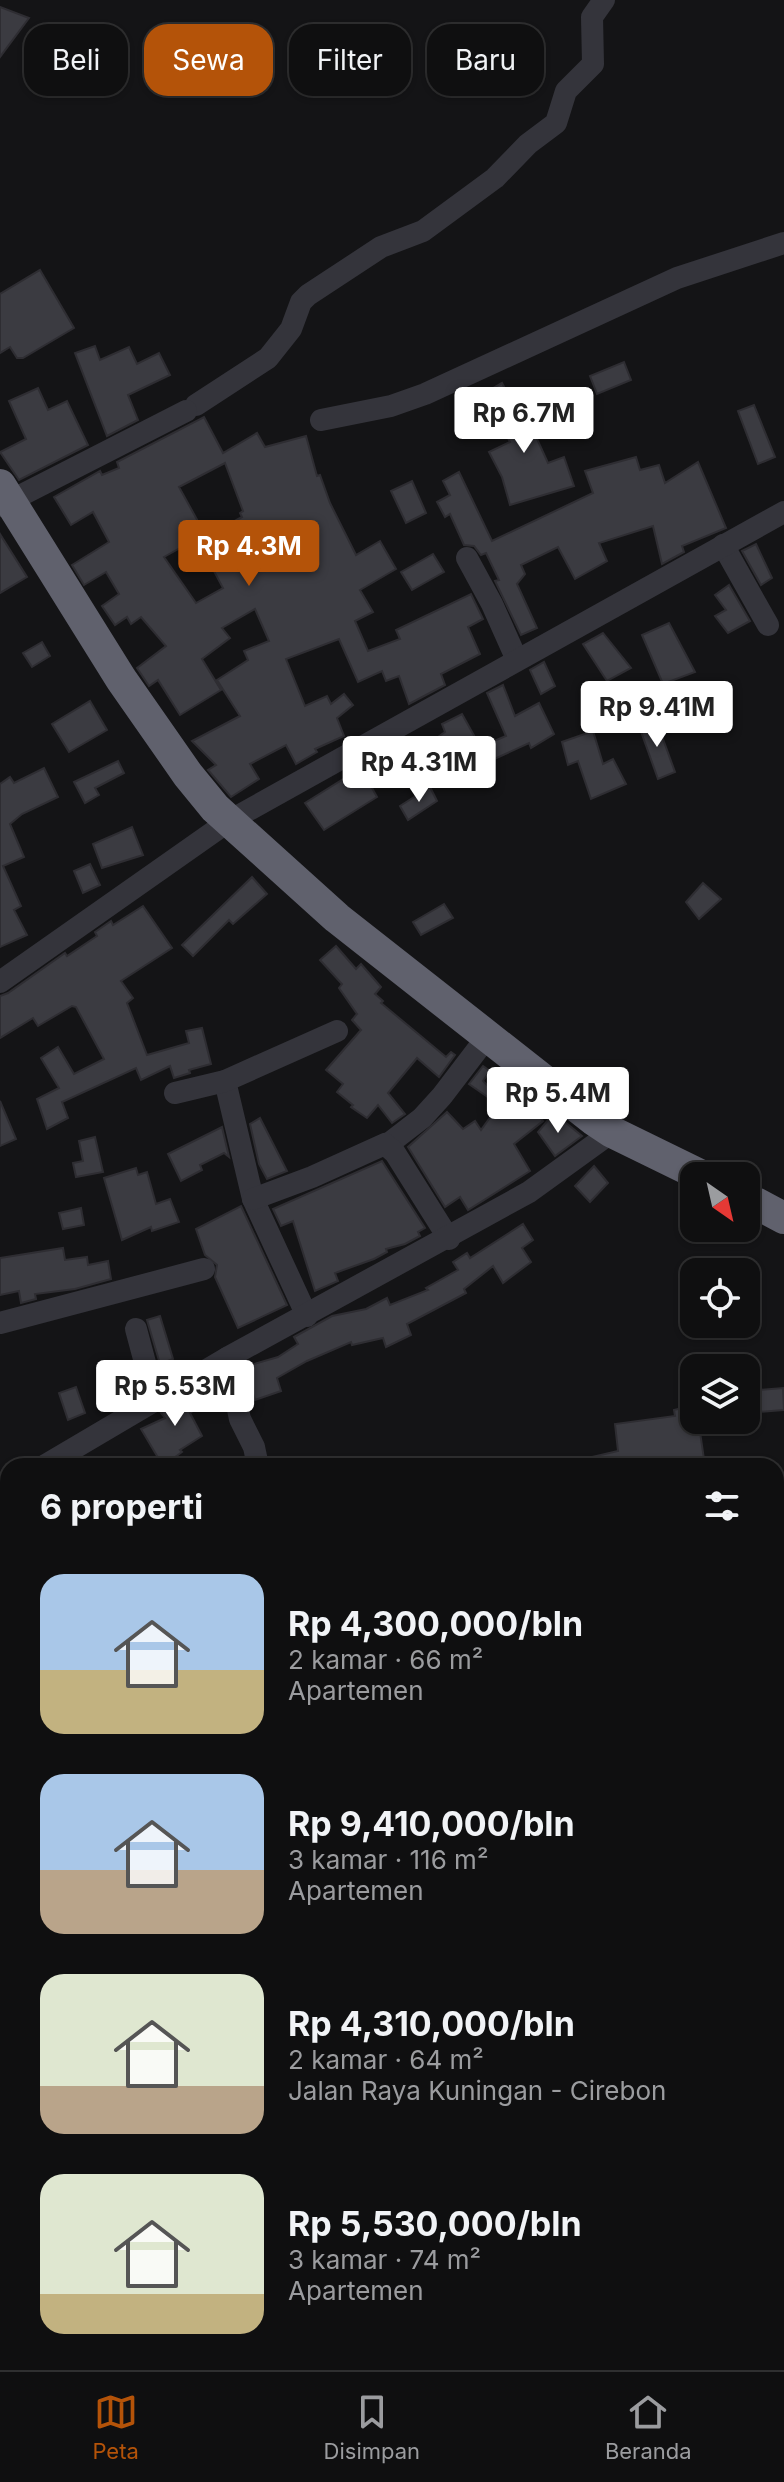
<!DOCTYPE html>
<html lang="id">
<head>
<meta charset="utf-8">
<style>
	body { margin:0; font-family:Inter,sans-serif; background:#1d1d1e; color:#f1f3f6; height:100vh; display:flex; flex-direction:column; font-size:30px; white-space:nowrap }
	* { box-sizing:border-box; margin:0 }
	p { font-size:26px; color:#9b9c9f }
	.icon { flex:none; width:44px; height:44px; fill:none; stroke:currentColor; stroke-width:2; stroke-linecap:round; stroke-linejoin:round }
	.map { position:relative; flex:1; overflow:hidden }
	.drawer { position:absolute; left:0px; top:1458px; width:784px; height:912px; display:flex; flex-direction:column; background:#0f0f10; border-radius:24px 24px 0 0; box-shadow:0 2px 6px #0004,0 0 0 2px #2f2f30 }
	.drawer>* { flex:none }
	.banner { position:absolute; left:24px; top:24px; width:736px; height:72px; display:flex; gap:16px }
	.needle { width:52px; rotate:146deg }
	.buttons { position:absolute; left:680px; top:1162px; display:grid; gap:16px }
	.buttons a { display:grid; place-items:center; width:80px; height:80px; border-radius:16px; background:#0f0f10; box-shadow:0 2px 6px #0004,0 0 0 2px #2f2f30; font-size:40px }
	.price { position:absolute; translate:-50% -68px; padding:0 18px; border-radius:8px; background:#fff; color:#222; font-size:26px; line-height:52px; filter:drop-shadow(0 2px 4px #0008) }
	.price::after { content:''; position:absolute; left:50%; top:48px; width:24px; height:18px; margin-left:-12px; background:inherit; clip-path:polygon(0 0,100% 0,50% 100%) }
	.price.active { background:#b45309; color:#fff }
	ul { padding:0; list-style:none }
	li { display:flex; align-items:center; gap:24px; height:200px; padding:0 40px }
	li span { display:grid; place-items:center; flex:none; width:224px; height:160px; border-radius:24px; color:#555 }
	li>.icon { margin-inline-start:auto }
	span .icon { width:96px; height:96px; fill:#fffc; stroke-width:1 }
	li b { font-size:34px }
	h2 { display:flex; justify-content:space-between; align-items:center; height:96px; padding:0 40px; font-size:34px }
	.pill { padding:0 28px; border-radius:24px; background:#0f0f10; box-shadow:0 2px 6px #0004,0 0 0 2px #2f2f30; font-size:28px; line-height:72px }
	.pill.active { background:#b45309; color:#fff }
	.tab-bar { display:flex; justify-content:space-around; align-items:center; height:112px; border-top:2px solid #2f2f30; background:#0f0f10; font-size:22px; color:#9b9c9f }
	.tab-bar a { display:grid; justify-items:center; gap:4px }
	.tab-bar .active { color:#b45309 }
	.map>svg:first-child { display:block }
	.building { fill:#3b3b41; stroke:#2e2d32; stroke-width:2; fill-rule:evenodd }
	.lines { fill:none; stroke-linecap:round; stroke-linejoin:round }
	.minor { stroke:#34343b; stroke-width:22 }
	.highway { stroke:#60616d; stroke-width:32 }
</style>
</head>
<body>
<div class="map">
<svg width="784" height="2370" viewBox="0 0 784 2370">
	<rect width="100%" height="100%" fill="#141416"/>
	<g class="building">
		<polygon points="0,7 29,18 0,57"/>
		<polygon points="40,270 74,328 23,358 17,358 10,347 0,353 0,294"/>
		<polygon points="95,346 100,360 129,347 137,364 159,353 170,375 128,395 138,420 107,436 75,353"/>
		<polygon points="624,362 631,380 597,394 590,376"/>
		<polygon points="502,383 516,409 522,406 548,463 564,457 574,486 510,505 502,477 489,452 510,442 485,393"/>
		<polygon points="38,388 48,410 67,401 88,445 19,480 0,452 26,439 9,401"/>
		<polygon points="754,405 775,457 758,464 738,411"/>
		<path d="M204,417L223,453L257,433L265,447L306,436L317,476L320,475L330,503L356,555L380,541L396,569L360,590L373,612L355,621L368,651L400,639L396,630L471,594L483,619L468,627L480,654L441,674L445,685L409,704L399,676L386,681L382,671L358,682L339,639L286,659L305,706L327,696L331,704L344,694L353,705L337,718L344,736L315,749L317,752L296,764L286,745L250,764L259,779L231,797L208,770L216,765L192,741L240,716L217,680L248,660L244,651L269,641L255,609L222,628L230,638L202,659L221,690L180,715L158,680L149,686L137,668L166,646L141,617L131,624L127,617L115,625L102,606L119,594L106,572L84,585L72,565L109,542L93,512L71,525L54,497L100,471L102,475L119,468L117,462ZM225,463L243,511L240,513L242,517L198,541L223,588L196,603L164,557L205,534L179,487Z"/>
		<polygon points="636,457 640,470 659,465 665,483 698,462 726,528 682,546 684,552 662,564 653,526 599,543 607,561 575,579 558,547 521,565 525,574 517,584 537,628 521,635 495,581 499,580 486,553 481,555 474,546 464,545 450,514 445,517 437,502 450,495 443,481 459,472 492,541 593,493 585,471"/>
		<polygon points="412,481 426,513 406,523 391,491"/>
		<polygon points="0,534 27,577 0,593"/>
		<polygon points="756,544 772,578 761,585 742,551"/>
		<polygon points="433,554 444,572 412,590 401,572"/>
		<polygon points="729,585 750,621 728,633 715,616 726,610 715,595"/>
		<polygon points="669,623 695,672 663,684 642,635"/>
		<polygon points="603,633 631,668 607,681 583,644"/>
		<polygon points="42,642 50,656 32,667 23,653"/>
		<polygon points="544,662 555,686 541,694 530,670"/>
		<polygon points="503,685 515,716 539,703 554,734 531,748 529,743 488,762 482,746 506,736 487,693"/>
		<polygon points="90,701 107,730 69,752 52,724"/>
		<polygon points="462,714 476,739 446,755 457,772 436,783 421,749 445,732 442,724"/>
		<polygon points="655,717 675,772 658,779 639,726"/>
		<polygon points="593,731 603,764 613,759 626,784 591,799 578,761 568,765 562,742"/>
		<polygon points="118,761 124,773 95,788 99,795 85,803 74,782"/>
		<polygon points="44,768 58,797 22,814 10,824 24,857 3,866 21,906 14,910 27,935 0,947 0,784 10,777 14,783"/>
		<polygon points="361,768 377,797 324,830 305,803"/>
		<polygon points="430,787 437,801 408,820 400,806"/>
		<polygon points="132,827 143,855 102,868 93,844"/>
		<polygon points="90,864 100,885 83,893 74,871"/>
		<polygon points="252,877 267,894 233,924 229,920 193,956 182,945"/>
		<polygon points="703,883 721,899 699,919 686,902"/>
		<polygon points="444,904 453,918 421,935 413,922"/>
		<polygon points="143,906 172,948 121,981 133,998 127,1003 147,1055 189,1043 186,1031 202,1028 211,1064 189,1070 190,1073 174,1078 170,1066 141,1080 136,1068 62,1102 68,1118 47,1129 37,1099 59,1088 41,1058 58,1047 74,1074 104,1059 76,1007 72,1006 38,1026 33,1018 0,1038 0,996 8,993 65,953 67,956 97,936 95,932 111,921 113,925"/>
		<polygon points="336,946 356,969 361,964 381,987 375,994 383,1001 381,1003 446,1057 451,1052 455,1055 439,1077 417,1058 388,1093 405,1114 392,1123 378,1105 367,1118 351,1107 353,1105 337,1092 343,1084 326,1070 361,1030 352,1020 357,1014 339,988 342,984 320,960"/>
		<polygon points="483,1066 490,1071 483,1081 494,1092 489,1098 469,1084"/>
		<polygon points="509,1098 522,1110 528,1104 543,1121 514,1144 530,1171 468,1210 460,1197 445,1207 408,1147 447,1112 463,1129 475,1121 481,1130 499,1105"/>
		<polygon points="0,1101 16,1139 0,1146"/>
		<polygon points="554,1113 582,1136 555,1156 538,1132"/>
		<polygon points="260,1118 287,1171 267,1179 259,1164 250,1124"/>
		<polygon points="222,1127 229,1157 224,1153 200,1165 202,1170 181,1181 168,1154"/>
		<polygon points="95,1137 103,1172 76,1177 73,1163 83,1161 79,1141"/>
		<polygon points="382,1161 425,1228 418,1232 420,1236 405,1244 386,1249 387,1252 374,1259 335,1273 338,1281 315,1291 293,1221 281,1226 273,1209"/>
		<polygon points="594,1166 608,1183 590,1202 575,1186"/>
		<polygon points="136,1168 138,1175 147,1172 156,1204 170,1199 179,1222 152,1231 151,1227 122,1240 104,1178"/>
		<polygon points="241,1206 287,1305 238,1328 215,1277 217,1265 205,1255 196,1229"/>
		<polygon points="81,1208 84,1225 63,1229 59,1213"/>
		<polygon points="523,1224 533,1240 522,1248 531,1262 503,1283 493,1266 464,1289 466,1293 407,1324 411,1335 386,1347 383,1338 352,1345 351,1342 307,1361 277,1378 281,1391 255,1400 244,1367 278,1357 298,1344 294,1337 332,1316 366,1309 387,1298 390,1305 428,1290 426,1288 458,1270 453,1262 467,1253 470,1258"/>
		<polygon points="63,1248 65,1260 87,1257 88,1265 108,1261 111,1279 75,1289 35,1294 36,1299 21,1303 19,1291 0,1295 0,1258"/>
		<polygon points="160,1316 173,1359 160,1364 147,1320"/>
		<polygon points="76,1387 85,1413 68,1420 59,1393"/>
		<polygon points="783,1388 784,1410 746,1413 746,1391"/>
		<polygon points="202,1389 209,1400 190,1413 202,1436 180,1450 182,1452 163,1466 141,1429 165,1418 161,1413"/>
		<polygon points="694,1405 694,1420 729,1420 729,1425 700,1432 705,1466 580,1466 579,1460 618,1451 615,1424 675,1416 674,1410"/>
	</g>
	<g class="lines">
		<g class="minor">
			<polyline points="196,405 268,358 291,329 301,302 308,295 381,247 423,231 495,178 528,144 556,123 566,91 593,64 592,17 604,0"/>
			<polyline points="321,420 391,406 425,394 677,278 784,243"/>
			<polyline points="0,506 186,411"/>
			<polyline points="723,545 768,625"/>
			<polyline points="467,558 492,604 517,660"/>
			<polyline points="0,982 229,821 784,512"/>
			<polyline points="225,1081 253,1199 307,1316"/>
			<polyline points="175,1093 225,1081 337,1031"/>
			<polyline points="387,1145 422,1118 442,1096 487,1037"/>
			<polyline points="253,1199 312,1177 385,1144 395,1153 449,1239"/>
			<polyline points="0,1323 204,1269"/>
			<polyline points="136,1329 155,1400"/>
			<polyline points="227,1358 240,1419 254,1447 258,1466"/>
			<polyline points="44,1466 227,1358 529,1192 612,1132"/>
			<polyline points="0,1491 8,1487"/>
			<polyline points="0,1728 8,1736"/>
			<polyline points="776,1819 784,1808"/>
			<polyline points="776,1952 784,1950"/>
			<polyline points="776,2097 784,2093"/>
			<polyline points="776,2358 784,2370"/>
			<polyline points="471,2362 477,2370"/>
		</g>
		<g class="highway">
			<polyline points="0,485 121,679 188,775 215,808 337,918 594,1120 612,1132 702,1176"/>
			<polyline points="746,1198 784,1218"/>
		</g>
	</g>
</svg>
<div class="buttons">
<a><svg class="needle" viewBox="-14 -14 28 28"><path d="M0-13l5 13h-10z" fill="#e53935"/><path d="M0 13l5-13h-10z" fill="#9b9c9f"/></svg></a>
<a><svg class="icon" aria-label="locate" viewBox="0 0 24 24"><circle cx="12" cy="12" r="6"/><path d="M12 2v4M12 18v4M2 12h4M18 12h4"/></svg></a>
<a><svg class="icon" aria-label="layers" viewBox="0 0 24 24"><path d="M12 4l9 5-9 5-9-5zM3 14l9 5 9-5"/></svg></a>
</div>
<b class="price" style="left:524px;top:455px">Rp 6.7M</b>
<b class="price active" style="left:249px;top:588px">Rp 4.3M</b>
<b class="price" style="left:657px;top:749px">Rp 9.41M</b>
<b class="price" style="left:419px;top:804px">Rp 4.31M</b>
<b class="price" style="left:558px;top:1135px">Rp 5.4M</b>
<b class="price" style="left:175px;top:1428px">Rp 5.53M</b>
<div class="banner">
<a class="pill">Beli</a>
<a class="pill active">Sewa</a>
<a class="pill">Filter</a>
<a class="pill">Baru</a>
</div>
<section class="drawer">
<h2>6 properti<svg class="icon" aria-label="filters" viewBox="0 0 24 24"><path d="M4 7h16M4 17h16"/><circle cx="9" cy="7" r="2"/><circle cx="15" cy="17" r="2"/></svg></h2>
<ul>
<li><span style="background:linear-gradient(#a9c7e8 60%,#c2b280 0)"><svg class="icon" aria-label="home" viewBox="0 0 24 24"><path d="M3 11l9-7 9 7M6 9v11h12V9"/></svg></span><div><b>Rp 4,300,000/bln</b><p>2 kamar · 66 m²</p><p>Apartemen</p></div></li>
<li><span style="background:linear-gradient(#a9c7e8 60%,#b9a48a 0)"><svg class="icon" aria-label="home" viewBox="0 0 24 24"><path d="M3 11l9-7 9 7M6 9v11h12V9"/></svg></span><div><b>Rp 9,410,000/bln</b><p>3 kamar · 116 m²</p><p>Apartemen</p></div></li>
<li><span style="background:linear-gradient(#dfe7d0 70%,#b9a48a 0)"><svg class="icon" aria-label="home" viewBox="0 0 24 24"><path d="M3 11l9-7 9 7M6 9v11h12V9"/></svg></span><div><b>Rp 4,310,000/bln</b><p>2 kamar · 64 m²</p><p>Jalan Raya Kuningan - Cirebon</p></div></li>
<li><span style="background:linear-gradient(#dfe7d0 75%,#c2b280 0)"><svg class="icon" aria-label="home" viewBox="0 0 24 24"><path d="M3 11l9-7 9 7M6 9v11h12V9"/></svg></span><div><b>Rp 5,530,000/bln</b><p>3 kamar · 74 m²</p><p>Apartemen</p></div></li>
</ul>
</section>
</div>
<nav class="tab-bar">
<a class="active"><svg class="icon" aria-label="map" viewBox="0 0 24 24"><path d="M3 6l6-2 6 2 6-2v14l-6 2-6-2-6 2zM9 4v14M15 6v14"/></svg>Peta</a>
<a><svg class="icon" aria-label="saved" viewBox="0 0 24 24"><path d="M7 4h10v16l-5-4-5 4z"/></svg>Disimpan</a>
<a><svg class="icon" aria-label="home" viewBox="0 0 24 24"><path d="M3 11l9-7 9 7M6 9v11h12V9"/></svg>Beranda</a>
</nav>
</body>
</html>
